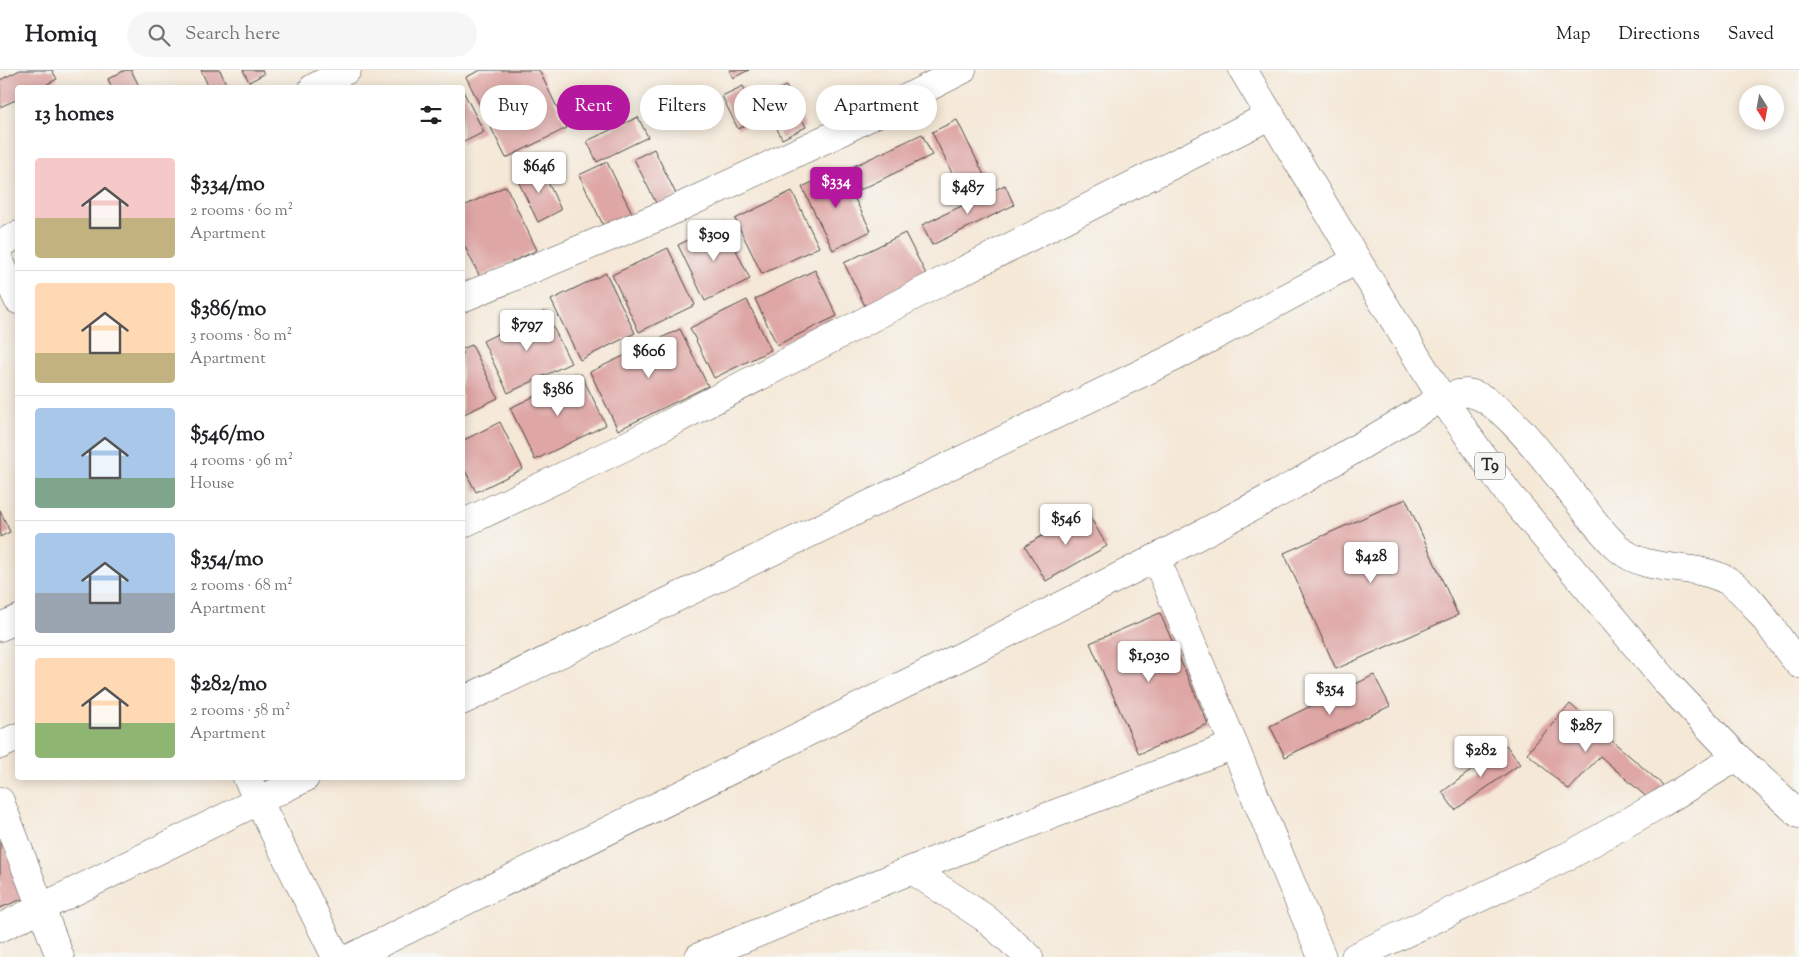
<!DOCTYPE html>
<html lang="en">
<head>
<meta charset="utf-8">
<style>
	body { margin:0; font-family:"Sorts Mill Goudy",serif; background:#f6f6f6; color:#202124; height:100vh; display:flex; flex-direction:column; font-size:19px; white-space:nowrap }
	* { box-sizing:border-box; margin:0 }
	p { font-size:16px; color:#757577 }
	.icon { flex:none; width:28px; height:28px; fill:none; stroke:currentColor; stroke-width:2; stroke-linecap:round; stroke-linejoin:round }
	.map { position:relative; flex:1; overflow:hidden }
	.panel { position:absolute; left:15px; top:15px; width:450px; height:695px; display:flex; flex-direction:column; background:#fff; border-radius:5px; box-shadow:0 2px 12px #0003 }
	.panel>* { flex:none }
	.top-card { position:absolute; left:480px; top:15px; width:475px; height:45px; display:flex; gap:10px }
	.needle { width:32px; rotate:169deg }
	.buttons { position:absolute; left:1739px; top:15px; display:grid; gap:10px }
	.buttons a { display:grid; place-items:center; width:45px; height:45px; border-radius:50%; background:#fff; box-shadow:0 2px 12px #0003; font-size:25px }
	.price { position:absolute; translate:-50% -42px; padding:0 11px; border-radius:5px; background:#fff; color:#222; font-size:16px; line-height:32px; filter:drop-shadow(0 1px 2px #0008) }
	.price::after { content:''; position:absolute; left:50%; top:30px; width:15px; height:11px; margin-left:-8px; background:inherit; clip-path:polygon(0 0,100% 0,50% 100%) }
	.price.current { background:#b5179e; color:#fff }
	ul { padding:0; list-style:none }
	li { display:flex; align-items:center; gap:15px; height:125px; padding:0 20px }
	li+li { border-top:1px solid #e0e0e0 }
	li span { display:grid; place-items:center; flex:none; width:140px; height:100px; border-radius:5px; color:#555 }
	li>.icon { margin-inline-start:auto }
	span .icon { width:60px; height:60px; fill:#fffc; stroke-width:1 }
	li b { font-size:21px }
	h2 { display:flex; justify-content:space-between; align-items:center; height:60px; padding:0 20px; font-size:21px }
	.chip { padding:0 18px; border-radius:22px; background:#fff; box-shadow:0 2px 12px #0003; font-size:18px; line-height:45px }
	.chip.current { background:#b5179e; color:#fff }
	header { display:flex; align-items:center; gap:30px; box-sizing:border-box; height:70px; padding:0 25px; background:#fff; border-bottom:1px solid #e0e0e0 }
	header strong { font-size:24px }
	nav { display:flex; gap:28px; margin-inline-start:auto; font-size:18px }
	.search { width:350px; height:45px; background:#f6f6f6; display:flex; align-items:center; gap:12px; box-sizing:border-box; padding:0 18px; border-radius:28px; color:#757577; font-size:19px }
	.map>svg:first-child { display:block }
	.building { fill:#dea6a4 }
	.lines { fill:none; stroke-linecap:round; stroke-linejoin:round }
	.minor-casing { stroke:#494745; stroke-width:29 }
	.highway-casing { stroke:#494745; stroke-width:29 }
	.minor { stroke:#fff; stroke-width:28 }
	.highway { stroke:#fff; stroke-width:28 }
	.labels { text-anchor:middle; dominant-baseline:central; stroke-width:4.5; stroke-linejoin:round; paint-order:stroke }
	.shield { fill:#f6f6f2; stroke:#686867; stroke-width:1 }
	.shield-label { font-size:16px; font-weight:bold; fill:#2b2b2b }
</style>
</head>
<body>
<header>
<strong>Homiq</strong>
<div class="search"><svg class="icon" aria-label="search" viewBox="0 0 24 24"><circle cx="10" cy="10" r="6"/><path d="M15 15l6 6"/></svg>Search here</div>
<nav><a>Map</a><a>Directions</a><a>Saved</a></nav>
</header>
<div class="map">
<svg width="1799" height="887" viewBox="0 0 1799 887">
	<rect width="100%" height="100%" fill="#f6f6f2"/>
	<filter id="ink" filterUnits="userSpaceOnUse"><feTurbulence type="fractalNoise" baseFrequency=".02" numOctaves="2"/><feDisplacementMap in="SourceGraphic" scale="10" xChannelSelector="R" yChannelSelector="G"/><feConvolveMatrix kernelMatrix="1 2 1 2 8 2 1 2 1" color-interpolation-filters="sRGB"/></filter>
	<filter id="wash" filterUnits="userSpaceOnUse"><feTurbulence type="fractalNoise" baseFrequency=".0096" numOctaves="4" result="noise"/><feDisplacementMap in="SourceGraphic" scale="20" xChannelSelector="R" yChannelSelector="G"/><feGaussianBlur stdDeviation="1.12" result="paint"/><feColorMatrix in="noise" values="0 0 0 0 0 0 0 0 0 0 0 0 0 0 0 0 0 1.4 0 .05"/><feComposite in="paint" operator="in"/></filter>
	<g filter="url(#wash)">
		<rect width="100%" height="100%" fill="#f5e8d7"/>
		<g id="blocks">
			<g class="building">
				<polygon points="20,0 52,0 57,9 40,18 18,18 18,29 0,37 0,10"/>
				<polygon points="125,0 131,0 140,18 112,18 108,9"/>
				<polygon points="201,0 220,0 227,16 209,18"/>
				<polygon points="243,0 262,0 264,4 249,12"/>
				<polygon points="481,0 539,0 567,58 506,88 466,7"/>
				<polygon points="729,0 749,0 733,8"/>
				<polygon points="743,16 759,49 738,59 722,26"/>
				<polygon points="786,16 806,57 782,69 762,27"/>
				<polygon points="462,19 484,62 462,73"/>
				<polygon points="842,32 849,46 836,52 829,39"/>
				<polygon points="638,47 648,67 597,92 587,71"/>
				<polygon points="957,50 989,115 964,128 932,62"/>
				<polygon points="922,64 932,85 860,120 850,98"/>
				<polygon points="654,79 677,126 657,135 634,89"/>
				<polygon points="607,92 632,143 604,157 579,105"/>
				<polygon points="541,97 561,140 538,152 517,109"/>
				<polygon points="840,99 871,161 833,180 802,117"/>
				<polygon points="1005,115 1014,135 932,175 922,155"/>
				<polygon points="506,116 537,180 480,207 462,171 462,137"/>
				<polygon points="792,121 819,177 762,204 735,149"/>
				<polygon points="723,153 750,209 705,231 678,175"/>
				<polygon points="905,163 928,208 866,238 844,193"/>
				<polygon points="668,178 695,235 639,262 612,205"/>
				<polygon points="815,200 837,246 777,275 755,229"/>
				<polygon points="606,203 635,263 580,290 551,230"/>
				<polygon points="747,230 771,280 714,308 690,258"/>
				<polygon points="545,241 571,293 508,323 483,271"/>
				<polygon points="680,259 708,316 618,360 590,302"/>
				<polygon points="472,275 498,328 462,345 462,279"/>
				<polygon points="581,304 606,355 535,390 510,338"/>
				<polygon points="500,352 523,399 476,422 462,395 462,371"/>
				<polygon points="1406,429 1458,545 1336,599 1284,483"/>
				<polygon points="0,440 10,462 0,467"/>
				<polygon points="1086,440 1107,476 1046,511 1025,476"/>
				<polygon points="1160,543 1208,654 1139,684 1090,573"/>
				<polygon points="1374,605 1390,636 1285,687 1270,656"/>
				<polygon points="1570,634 1664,716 1651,731 1600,686 1569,720 1527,683"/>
				<polygon points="1506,675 1520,694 1455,740 1442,722"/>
				<polygon points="0,766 25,828 0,838"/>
			</g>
		</g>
	</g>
	<g filter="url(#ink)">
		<use href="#blocks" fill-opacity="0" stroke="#494745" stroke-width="1"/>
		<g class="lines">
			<defs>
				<g id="minor">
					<polyline points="313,18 347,0"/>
					<polyline points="0,174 18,165"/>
					<polyline points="0,192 18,230"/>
					<polyline points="462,228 663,145 832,66 962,0"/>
					<polyline points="462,454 622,378 921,222 1271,45"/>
					<polyline points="1156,488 1322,887"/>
					<polyline points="0,557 18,549"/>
					<polyline points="462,631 1175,287 1357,190"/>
					<polyline points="0,675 18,667"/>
					<polyline points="247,708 336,887"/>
					<polyline points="0,731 60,887"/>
					<polyline points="912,800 985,848 1029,887"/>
					<polyline points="0,858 305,708"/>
					<path d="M352,887L970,582L1156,488L1294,415L1442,328C1450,326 1461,322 1468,323C1513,329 1580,444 1617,477C1648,506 1693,491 1728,511C1755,527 1778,571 1799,594"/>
					<polyline points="699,887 958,781 1234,675"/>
					<polyline points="1355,887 1572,784 1660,734 1737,687"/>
				</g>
				<polyline id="highway" points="1243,0 1357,190 1442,328 1508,423 1668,614 1737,687 1799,744"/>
			</defs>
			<use href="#minor" class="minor-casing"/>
			<use href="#highway" class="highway-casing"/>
			<use href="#minor" class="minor"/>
			<use href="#highway" class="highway"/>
		</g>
	</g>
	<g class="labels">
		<rect class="shield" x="1475" y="382.5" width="30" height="27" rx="4"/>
		<g class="shield-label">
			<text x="1490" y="396">T9</text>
		</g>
	</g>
</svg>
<div class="buttons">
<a><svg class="needle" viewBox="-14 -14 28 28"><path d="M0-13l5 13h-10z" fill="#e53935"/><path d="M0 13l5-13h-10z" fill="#757577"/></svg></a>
</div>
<b class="price" style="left:539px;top:124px">$646</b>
<b class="price current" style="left:836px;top:139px">$334</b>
<b class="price" style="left:968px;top:145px">$487</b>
<b class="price" style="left:714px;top:192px">$309</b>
<b class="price" style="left:527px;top:282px">$797</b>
<b class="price" style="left:649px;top:309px">$606</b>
<b class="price" style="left:558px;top:347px">$386</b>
<b class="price" style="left:1066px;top:476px">$546</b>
<b class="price" style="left:1371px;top:514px">$428</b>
<b class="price" style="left:1149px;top:613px">$1,030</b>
<b class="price" style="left:1330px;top:646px">$354</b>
<b class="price" style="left:1586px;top:683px">$287</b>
<b class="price" style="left:1481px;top:708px">$282</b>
<div class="top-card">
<a class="chip">Buy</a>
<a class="chip current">Rent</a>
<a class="chip">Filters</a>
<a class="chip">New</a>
<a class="chip">Apartment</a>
</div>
<section class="panel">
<h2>13 homes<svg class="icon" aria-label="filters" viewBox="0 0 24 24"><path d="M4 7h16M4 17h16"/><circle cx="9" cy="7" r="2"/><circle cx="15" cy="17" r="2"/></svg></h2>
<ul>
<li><span style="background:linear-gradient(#f6c9c9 60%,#c2b280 0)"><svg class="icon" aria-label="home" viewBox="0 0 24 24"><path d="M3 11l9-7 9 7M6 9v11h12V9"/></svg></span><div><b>$334/mo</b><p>2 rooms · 60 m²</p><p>Apartment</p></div></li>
<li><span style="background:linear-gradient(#ffd9b3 70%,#c2b280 0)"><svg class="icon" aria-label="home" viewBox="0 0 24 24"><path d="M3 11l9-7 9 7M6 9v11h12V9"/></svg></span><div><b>$386/mo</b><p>3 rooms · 80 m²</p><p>Apartment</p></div></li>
<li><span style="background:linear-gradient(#a9c7e8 70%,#7fa58c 0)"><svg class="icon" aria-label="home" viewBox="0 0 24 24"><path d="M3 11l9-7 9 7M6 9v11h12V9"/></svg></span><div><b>$546/mo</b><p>4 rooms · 96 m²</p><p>House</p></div></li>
<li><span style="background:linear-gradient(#a9c7e8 60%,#9aa5b1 0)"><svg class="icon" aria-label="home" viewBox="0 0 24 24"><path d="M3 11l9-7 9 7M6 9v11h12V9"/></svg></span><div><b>$354/mo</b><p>2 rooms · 68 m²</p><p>Apartment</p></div></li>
<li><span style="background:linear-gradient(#ffd9b3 65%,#8fb573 0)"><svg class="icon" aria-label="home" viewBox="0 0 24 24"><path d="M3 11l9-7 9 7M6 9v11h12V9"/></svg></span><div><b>$282/mo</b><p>2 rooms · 58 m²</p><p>Apartment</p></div></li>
</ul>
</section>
</div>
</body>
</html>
